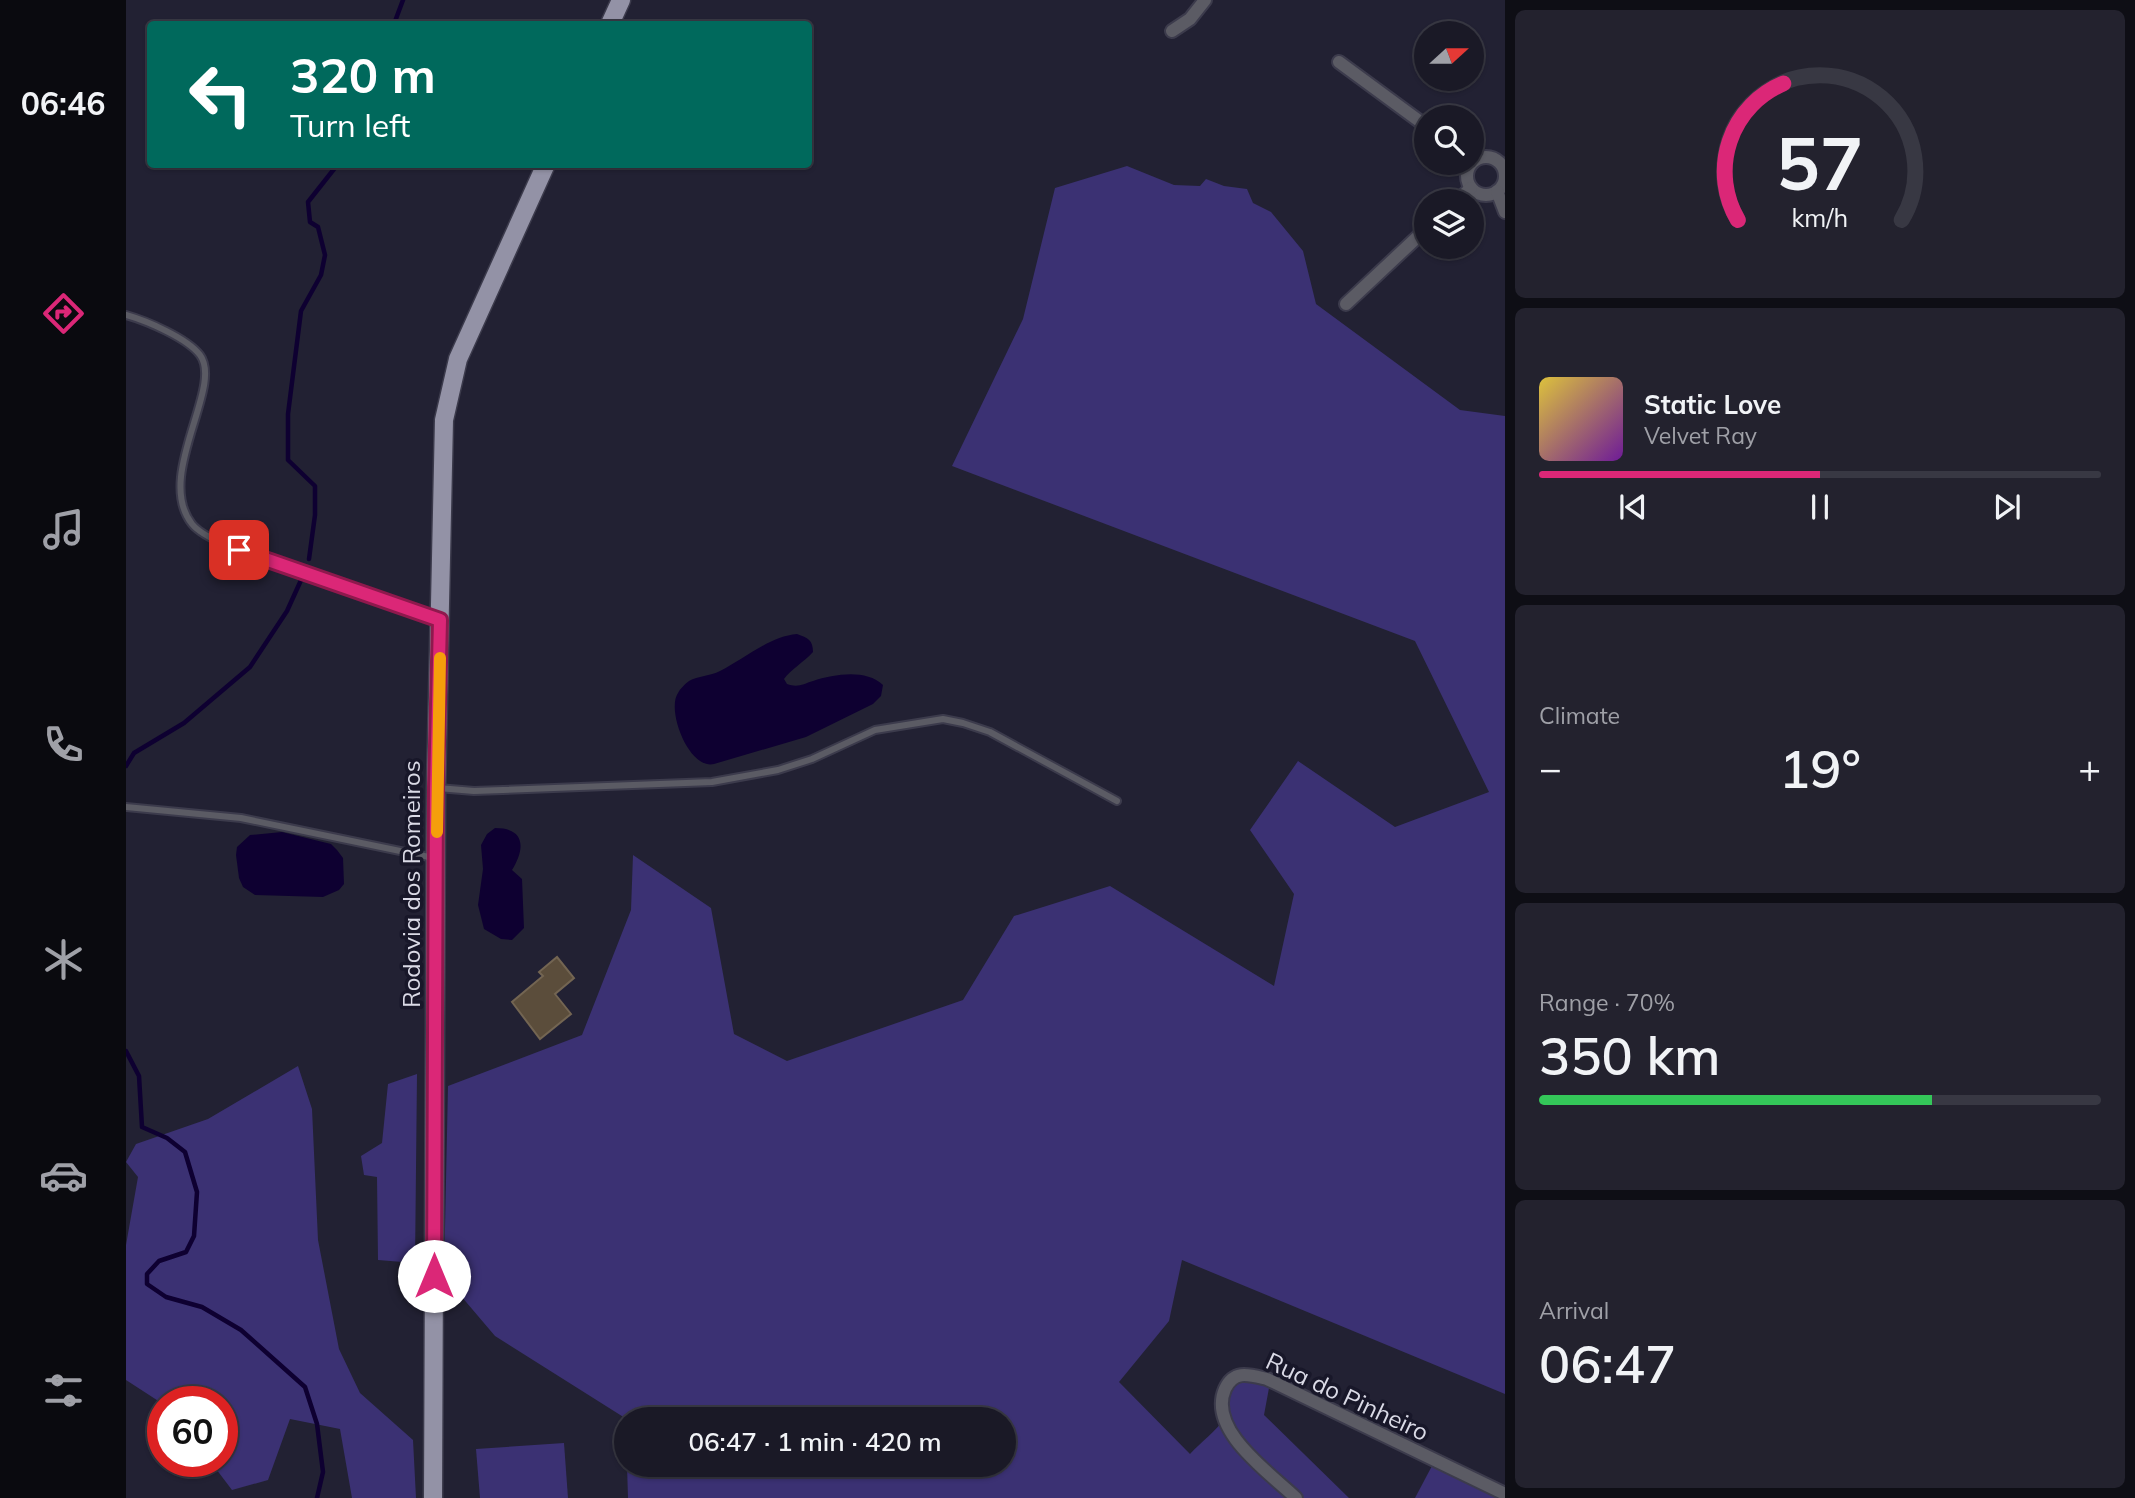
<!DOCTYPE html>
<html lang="en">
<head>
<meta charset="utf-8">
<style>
	:root { --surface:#1a1926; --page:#23222e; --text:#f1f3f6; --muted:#9fa0a7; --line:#383843; --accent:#db2777 }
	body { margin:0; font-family:Mulish,sans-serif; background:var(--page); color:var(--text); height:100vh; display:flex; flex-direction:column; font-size:26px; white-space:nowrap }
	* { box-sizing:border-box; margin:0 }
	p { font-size:23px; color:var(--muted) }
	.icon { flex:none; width:38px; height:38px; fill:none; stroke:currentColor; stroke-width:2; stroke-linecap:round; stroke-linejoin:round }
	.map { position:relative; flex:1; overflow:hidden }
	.details { display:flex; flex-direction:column; gap:10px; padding:10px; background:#0e0e15; width:630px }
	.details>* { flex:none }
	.guide { position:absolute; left:21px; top:21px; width:665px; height:147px; border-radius:7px; box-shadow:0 2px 5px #0004,0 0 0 2px var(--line); background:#00695c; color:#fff; overflow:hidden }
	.needle { width:46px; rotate:69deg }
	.buttons { position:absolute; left:1288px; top:21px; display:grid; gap:14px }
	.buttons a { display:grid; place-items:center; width:70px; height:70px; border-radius:50%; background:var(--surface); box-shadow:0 2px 5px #0004,0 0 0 2px var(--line); font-size:35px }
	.speed { position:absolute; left:21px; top:1386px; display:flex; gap:14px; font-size:35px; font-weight:700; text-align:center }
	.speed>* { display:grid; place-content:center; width:91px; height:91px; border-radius:50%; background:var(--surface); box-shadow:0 2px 5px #0004,0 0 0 2px var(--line); line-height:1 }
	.speed .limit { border:10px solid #d22; background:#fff; color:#111 }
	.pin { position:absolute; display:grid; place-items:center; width:60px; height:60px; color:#fff; margin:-30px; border-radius:14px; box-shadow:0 4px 10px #0006 }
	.me { position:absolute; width:77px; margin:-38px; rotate:0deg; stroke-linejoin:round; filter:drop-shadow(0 0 5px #0008) }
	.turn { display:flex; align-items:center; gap:24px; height:147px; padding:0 28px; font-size:32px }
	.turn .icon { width:91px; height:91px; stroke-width:2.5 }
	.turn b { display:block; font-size:49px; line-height:60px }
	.big { font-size:52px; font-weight:600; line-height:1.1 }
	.details .widget { flex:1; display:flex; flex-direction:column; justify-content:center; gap:10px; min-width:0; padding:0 24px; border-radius:10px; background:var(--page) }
	.details .dial { align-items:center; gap:0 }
	.dial svg { height:182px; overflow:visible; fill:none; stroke:var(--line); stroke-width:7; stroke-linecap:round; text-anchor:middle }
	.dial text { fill:var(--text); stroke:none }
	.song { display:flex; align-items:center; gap:21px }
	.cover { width:84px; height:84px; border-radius:10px; background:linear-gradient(135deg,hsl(50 70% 55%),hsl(280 70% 35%)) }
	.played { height:7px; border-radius:4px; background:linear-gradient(90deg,var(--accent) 50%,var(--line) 50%) }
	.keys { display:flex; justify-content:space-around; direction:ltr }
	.heat { display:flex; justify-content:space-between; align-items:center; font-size:38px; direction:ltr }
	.charge { height:10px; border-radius:5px; background:linear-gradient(90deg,#34c759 70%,var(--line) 0) }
	.trip { position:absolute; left:488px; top:1407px; width:402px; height:70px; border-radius:35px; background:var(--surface); box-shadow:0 2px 5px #0004,0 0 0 2px var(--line); font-weight:600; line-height:70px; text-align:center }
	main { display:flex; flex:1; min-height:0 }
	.dock { display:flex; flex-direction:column; width:126px; justify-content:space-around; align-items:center; background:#0a0a0f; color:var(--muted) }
	.dock .icon { width:49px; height:49px }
	.dock .on { color:var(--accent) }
	.dock b { font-size:32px; color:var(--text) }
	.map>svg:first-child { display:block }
	.green { fill:#3b3173 }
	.water { fill:#0e0031 }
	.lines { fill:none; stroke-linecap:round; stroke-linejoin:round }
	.stream { stroke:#0e0031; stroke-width:4.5 }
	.building { fill:#5b4d3b; stroke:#736552; stroke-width:2 }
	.service-casing { stroke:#3c3b4c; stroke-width:10 }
	.minor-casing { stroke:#3c3b4c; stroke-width:16 }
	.primary-casing { stroke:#3c3b4c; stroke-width:21 }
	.service { stroke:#5b5b64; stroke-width:6 }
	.minor { stroke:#5b5b64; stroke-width:12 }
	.primary { stroke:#9392a6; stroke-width:18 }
	.route-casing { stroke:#8e194d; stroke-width:18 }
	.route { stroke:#db2777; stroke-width:12 }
	.slow { stroke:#f59e0b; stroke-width:12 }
	.labels { text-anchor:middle; stroke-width:7; stroke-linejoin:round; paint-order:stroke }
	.street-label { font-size:24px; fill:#dadae6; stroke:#181729 }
</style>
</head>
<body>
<main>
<nav class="dock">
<b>06:46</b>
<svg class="icon on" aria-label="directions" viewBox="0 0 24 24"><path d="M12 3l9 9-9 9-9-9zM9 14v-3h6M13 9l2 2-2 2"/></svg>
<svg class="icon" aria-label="music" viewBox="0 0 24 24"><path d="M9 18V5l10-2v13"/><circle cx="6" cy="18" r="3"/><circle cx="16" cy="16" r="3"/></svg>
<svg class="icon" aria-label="phone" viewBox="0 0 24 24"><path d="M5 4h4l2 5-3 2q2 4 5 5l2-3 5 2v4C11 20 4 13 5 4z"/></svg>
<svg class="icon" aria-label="climate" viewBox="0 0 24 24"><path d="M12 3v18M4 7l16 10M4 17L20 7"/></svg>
<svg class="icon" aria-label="car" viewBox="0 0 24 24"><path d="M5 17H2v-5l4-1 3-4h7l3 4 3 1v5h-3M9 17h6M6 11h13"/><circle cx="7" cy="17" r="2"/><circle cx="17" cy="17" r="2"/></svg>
<svg class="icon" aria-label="filters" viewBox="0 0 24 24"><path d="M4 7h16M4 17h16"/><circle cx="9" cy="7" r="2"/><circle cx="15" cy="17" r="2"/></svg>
</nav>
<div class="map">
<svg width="1379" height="1498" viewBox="0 0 1379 1498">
	<rect width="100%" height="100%" fill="#222133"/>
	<g class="green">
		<path d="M1001,166l47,19 26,1 6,-7 18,7 23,3 6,14 18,9 32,39 13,53 144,106 45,6v978l-323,-134 -13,61 -50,61 71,72c11,-12 26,-23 35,-36 4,-4 2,-10 3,-15 5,-27 22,-25 41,-15l-5,27 85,83h-721l-1,-33h377v-46h-378v41l-1,-42 -130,-82 -51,-60 4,-190 134,-51 49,-125 2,-55 78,53 23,126 53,27 176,-61 51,-84 96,-30 164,100 20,-92 -44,-64 48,-69 97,66 94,-35 -74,-151 -463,-175 71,-147 32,-131z"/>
		<path d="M172,1066l14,43 6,131 21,109 21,44 53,47 3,58h-64l-12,-69 -50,-10 -22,61 -36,10 -22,-29h12v-59h-59v2l-37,-24v-135l12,-68 -12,-15 10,-18 72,-25z"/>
		<path d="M291,1074l-2,189 -37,-3 -1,-83 -13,-2 -3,-19 21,-13 6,-59z"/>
		<path d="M438,1443l4,55h-88l-4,-49z"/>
		<path d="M1307,1464l72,34h-90z"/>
	</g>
	<g class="water">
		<path d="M671,634c11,4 16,6 16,18 -9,10 -23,18 -29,27l3,5c11,4 16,0 26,-3 22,-7 53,-12 70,4l-2,11 -8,8 -67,33 -92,27c-25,6 -48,-54 -36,-71 2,-4 7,-9 11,-12 9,-5 21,-5 31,-10 24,-12 50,-35 77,-37z"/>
		<path d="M369,828c31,0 30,21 17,42l10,9 2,49 -12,12 -11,-1 -17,-10 -6,-24 5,-36 -2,-24 6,-11z"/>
		<path d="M156,832l49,12 6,6 6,8 1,26 -5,6 -16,7 -68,-2 -12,-8 -4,-9 -3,-23 1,-8 13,-12z"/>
	</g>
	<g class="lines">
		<g class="stream">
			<path d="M268,24l9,-24"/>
			<path d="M183,559l6,-44v-29l-27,-26v-46l13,-103 20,-36 4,-20 -7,-28 -8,-5 -2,-20 30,-38"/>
			<path d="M0,766l8,-13 50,-30 66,-56 37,-56 15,-33"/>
			<path d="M0,1051l13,25 3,51 25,11 18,14 12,40 -3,44 -8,16 -27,9 -12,13v10l19,13 36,10 39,23 64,57 12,37 6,48 -6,26"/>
		</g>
	</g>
	<path class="building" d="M431,957l17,21 -19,16 16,20 -31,25 -28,-37 31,-26 -4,-4z"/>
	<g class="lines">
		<g class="service-casing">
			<g id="service">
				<path d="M0,315c21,6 61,23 74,40 24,32 -46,121 -8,169 16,20 81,37 106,46 47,17 93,34 141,49"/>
				<path d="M312,788l36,3 238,-9 66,-12 34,-11 63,-29 68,-11 20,4 27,9 127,69"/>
				<path d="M0,807l115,11 193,40"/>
			</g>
		</g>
		<g class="minor-casing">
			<g id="minor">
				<path d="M1046,31l18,-12 15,-19"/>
				<path d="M1213,62l87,64"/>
				<circle cx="1360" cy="176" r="19"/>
				<path d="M1371,191l8,21"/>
				<path d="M1331,201l14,-13"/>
				<path d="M1220,304l80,-75"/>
				<path d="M1170,1498c-26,-25 -89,-68 -71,-109 9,-20 25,-14 42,-10l238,115"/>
			</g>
		</g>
		<g class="primary-casing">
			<g id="primary">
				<path d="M484,24l11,-24"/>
				<path d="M307,1498l3,-710 8,-368 14,-61 88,-195"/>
			</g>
		</g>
		<use href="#service" class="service"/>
		<use href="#minor" class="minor"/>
		<use href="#primary" class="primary"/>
	</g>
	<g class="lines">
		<g class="route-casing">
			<path id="route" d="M113,550l201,70 -4,168 -2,488"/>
		</g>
		<use href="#route" class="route"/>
		<path class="slow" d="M311,832l3,-174"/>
	</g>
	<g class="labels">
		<g class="street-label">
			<text transform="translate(286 884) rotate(-90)" y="8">Rodovia dos Romeiros</text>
			<text transform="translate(1221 1397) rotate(25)" y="8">Rua do Pinheiro</text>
		</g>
	</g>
</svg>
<div class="buttons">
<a><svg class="needle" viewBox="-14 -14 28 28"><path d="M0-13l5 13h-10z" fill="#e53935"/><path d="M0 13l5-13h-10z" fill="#9fa0a7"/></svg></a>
<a><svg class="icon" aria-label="search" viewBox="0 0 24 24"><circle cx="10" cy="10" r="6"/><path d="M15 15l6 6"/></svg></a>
<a><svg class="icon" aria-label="layers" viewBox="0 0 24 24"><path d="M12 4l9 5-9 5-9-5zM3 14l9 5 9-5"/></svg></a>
</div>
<div class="speed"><div class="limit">60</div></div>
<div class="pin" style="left:113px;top:550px;background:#d93025"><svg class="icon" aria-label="arrive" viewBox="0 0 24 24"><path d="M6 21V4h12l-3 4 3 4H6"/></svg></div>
<svg class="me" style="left:308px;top:1276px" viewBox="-20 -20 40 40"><circle r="19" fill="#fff"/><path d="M0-13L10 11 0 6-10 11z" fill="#db2777"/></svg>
<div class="trip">06:47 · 1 min · 420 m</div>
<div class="guide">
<div class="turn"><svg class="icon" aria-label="left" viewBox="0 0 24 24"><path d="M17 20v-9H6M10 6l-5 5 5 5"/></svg><div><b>320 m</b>Turn left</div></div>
</div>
</div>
<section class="details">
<div class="widget dial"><svg viewBox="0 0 100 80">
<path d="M14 69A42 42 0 1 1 86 69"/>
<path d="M14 69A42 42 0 0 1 34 9" stroke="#db2777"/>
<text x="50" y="56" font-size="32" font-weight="700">57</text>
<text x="50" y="72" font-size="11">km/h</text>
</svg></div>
<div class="widget">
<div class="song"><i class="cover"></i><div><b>Static Love</b><p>Velvet Ray</p></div></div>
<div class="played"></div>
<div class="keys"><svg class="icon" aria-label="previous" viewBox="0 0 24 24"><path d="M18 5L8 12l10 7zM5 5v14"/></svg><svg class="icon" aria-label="pause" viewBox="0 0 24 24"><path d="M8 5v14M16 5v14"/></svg><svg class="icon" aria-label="next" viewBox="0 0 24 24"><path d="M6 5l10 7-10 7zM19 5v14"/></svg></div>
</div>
<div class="widget"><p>Climate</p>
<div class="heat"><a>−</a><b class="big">19°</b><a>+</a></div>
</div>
<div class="widget"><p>Range · 70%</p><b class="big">350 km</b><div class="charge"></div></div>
<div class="widget"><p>Arrival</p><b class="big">06:47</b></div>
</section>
</main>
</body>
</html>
